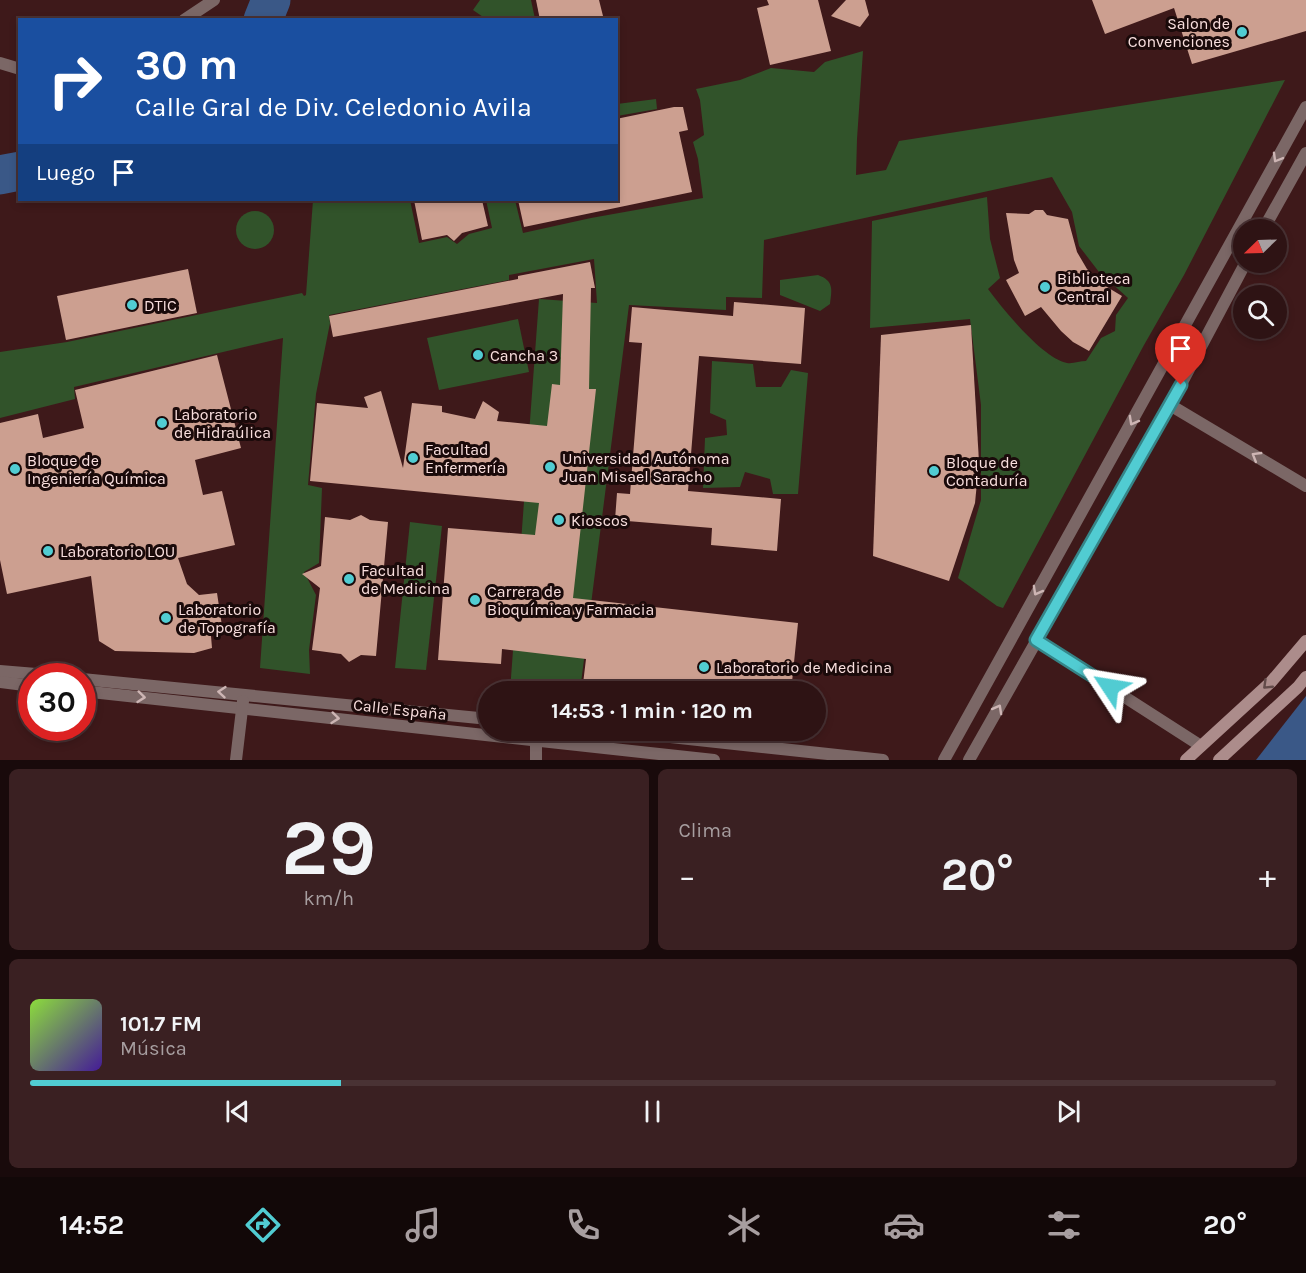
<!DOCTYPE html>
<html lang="es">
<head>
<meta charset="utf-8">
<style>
	:root { --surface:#2e1314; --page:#3a2022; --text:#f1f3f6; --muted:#a79ea0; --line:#493234; --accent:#51ccd2 }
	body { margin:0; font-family:Karla,sans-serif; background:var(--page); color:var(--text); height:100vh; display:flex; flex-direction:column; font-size:22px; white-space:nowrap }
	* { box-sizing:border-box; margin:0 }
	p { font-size:20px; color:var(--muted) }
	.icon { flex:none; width:33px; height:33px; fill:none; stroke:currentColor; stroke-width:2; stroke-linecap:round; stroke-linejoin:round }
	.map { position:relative; height:760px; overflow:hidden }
	.sheet { display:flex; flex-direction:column; gap:9px; padding:9px; background:#190a0b; flex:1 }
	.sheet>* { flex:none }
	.banner { position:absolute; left:18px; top:18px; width:600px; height:183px; border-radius:0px; box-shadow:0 3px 9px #0003,0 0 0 2px var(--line); background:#1a4fa0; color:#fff; overflow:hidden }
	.needle { width:39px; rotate:247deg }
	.buttons { position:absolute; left:1233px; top:219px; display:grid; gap:12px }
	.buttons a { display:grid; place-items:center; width:54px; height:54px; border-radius:50%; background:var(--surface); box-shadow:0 3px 9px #0003,0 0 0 2px var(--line); font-size:30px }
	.speed { position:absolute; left:18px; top:663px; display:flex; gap:12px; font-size:30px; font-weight:700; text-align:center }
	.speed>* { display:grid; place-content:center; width:78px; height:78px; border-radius:50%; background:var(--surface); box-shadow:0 3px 9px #0003,0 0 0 2px var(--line); line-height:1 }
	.speed .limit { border:9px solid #d22; background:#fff; color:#111 }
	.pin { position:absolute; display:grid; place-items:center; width:51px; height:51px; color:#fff; margin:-62px -26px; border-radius:50% 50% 50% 0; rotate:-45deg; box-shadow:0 0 6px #0007 }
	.pin .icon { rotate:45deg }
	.me { position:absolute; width:66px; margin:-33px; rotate:303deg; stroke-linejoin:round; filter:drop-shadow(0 0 4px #0008) }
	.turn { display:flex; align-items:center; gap:21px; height:126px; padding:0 18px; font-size:27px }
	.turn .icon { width:78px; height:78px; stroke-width:2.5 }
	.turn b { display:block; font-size:42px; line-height:51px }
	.then { display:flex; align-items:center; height:57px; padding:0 18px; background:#0003; gap:12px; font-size:22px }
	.big { font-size:45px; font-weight:700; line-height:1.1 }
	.sheet .tile { flex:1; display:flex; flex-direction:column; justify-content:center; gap:9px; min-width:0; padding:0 21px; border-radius:9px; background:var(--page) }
	.sheet .dial { align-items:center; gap:0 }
	.dial b { font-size:78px; line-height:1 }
	.song { display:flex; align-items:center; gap:18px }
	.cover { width:72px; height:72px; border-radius:9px; background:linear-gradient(135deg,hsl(90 70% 55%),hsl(260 70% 35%)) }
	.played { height:6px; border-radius:3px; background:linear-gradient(90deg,var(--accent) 25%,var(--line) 25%) }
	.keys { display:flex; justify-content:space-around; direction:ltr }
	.heat { display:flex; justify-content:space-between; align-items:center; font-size:33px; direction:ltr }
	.sheet .tiles { flex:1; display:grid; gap:9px; grid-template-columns:1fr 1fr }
	.tile:last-child { grid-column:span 2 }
	.trip { position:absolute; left:478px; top:681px; width:348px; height:60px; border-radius:30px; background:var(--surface); box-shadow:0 3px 9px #0003,0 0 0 2px var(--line); font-weight:700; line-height:60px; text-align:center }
	.dock { display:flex; height:96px; justify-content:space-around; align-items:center; background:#120808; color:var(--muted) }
	.dock .icon { width:42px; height:42px }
	.dock .active { color:var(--accent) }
	.dock b { font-size:27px; color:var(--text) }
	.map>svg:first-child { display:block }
	.green { fill:#31532a }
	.water { fill:#3a5887 }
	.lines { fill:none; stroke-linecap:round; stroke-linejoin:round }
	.river { stroke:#3a5887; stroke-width:39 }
	.building { fill:#cc9f90 }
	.street { stroke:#7b6766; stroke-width:12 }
	.secondary { stroke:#ac8c8b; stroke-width:12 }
	.oneway { stroke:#cdb5b4 }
	.oneway2 { stroke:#634b4a }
	.route-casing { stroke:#358588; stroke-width:15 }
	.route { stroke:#51ccd2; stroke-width:10 }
	.poi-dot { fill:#51ccd2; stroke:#1a0a0a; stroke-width:2 }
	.labels { text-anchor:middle; stroke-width:6; stroke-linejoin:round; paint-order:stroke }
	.poi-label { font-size:16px; fill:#f9dfde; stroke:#1a0a0a; text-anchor:start }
	.street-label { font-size:16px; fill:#f9dfde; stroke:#1a0a0a }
</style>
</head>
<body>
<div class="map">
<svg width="1306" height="760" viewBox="0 0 1306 760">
	<rect width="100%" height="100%" fill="#3e191a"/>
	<g class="green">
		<path d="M480,0h51l4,19h-49l-13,-9z"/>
		<path d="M863,51l-6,88 -1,36 30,-5 13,-29 386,-61 -101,195 -40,70 -141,263 -6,-2 -39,-28 23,-78v-95l-11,-86 -100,9 2,-107 115,-24 3,42 10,39 -12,11c15,20 54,69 79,74 6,1 13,-2 19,-2l15,-23 14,-7 1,-16 12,-17 -29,-26 -20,-26 -7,-34 -20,-35 -288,63 -2,58 -36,-1v13l-97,-5 -49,386h-70l29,-392 58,4 -3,-44 -85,16v5l-180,35 1,8 -14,71 -8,91 14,3 -3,75 -15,9 12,23 -7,55 1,24 -50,-6 23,-330 -209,49 1,12 -75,19v-66l67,-10 235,-49 2,3 2,-1 7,-95h97l9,43 28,-6 10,7 12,-10 23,-6 -6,-28h29l8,33 68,-15 112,-20 -5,-39 -5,-17 11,-7 -4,-35 -4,-11 44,-9 31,-12 43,4 11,-10z"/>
		<path d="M656,99l1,10 -40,7v-12z"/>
		<circle cx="255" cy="230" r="19"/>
		<path d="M818,275c16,6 14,14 12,29l-10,7 -40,-16v-15z"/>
		<path d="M518,319l11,53 -90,18 -12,-52z"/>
		<path d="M712,361l41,3 3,23h25l10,-17 17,3 -10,121h-25l-3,-15 -25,-7 -5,15 -37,1 2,-50 22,-3 -1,-15 -16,-7z"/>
		<path d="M410,522l32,4 -16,144 -31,-2z"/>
	</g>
	<path class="water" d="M1306,696v64h-50z"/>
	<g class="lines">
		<g class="river">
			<path d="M263,20l8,-20"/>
			<path d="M0,175l20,-4"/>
		</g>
	</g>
	<g class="building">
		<path d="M536,0h63l5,20h-64z"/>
		<path d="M767,0h51l13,51 -61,14 -13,-57 12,-3z"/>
		<path d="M846,0h19l4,15 -9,12 -29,-11z"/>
		<path d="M1092,0h214v31l-114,33 -18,-56 -69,26z"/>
		<path d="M674,107h9l5,23 -9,2 13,60 -168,35 -6,-27h98v2v-83z"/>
		<path d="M414,200h68l6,26 -26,7 -8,8 -7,-6 -25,5z"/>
		<path d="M1035,210h8l4,5 21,4 9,33 10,17 15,15 20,12 -33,55 -16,-9 -12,-11 -20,-24 -16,9 -19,-36 13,-7 -5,-13 -8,-47 23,1z"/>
		<path d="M590,262l5,26h-4l-2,101h7l-23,209 225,25 -7,69h-209l4,-33 -84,-10 -1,15 -63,-4 10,-132 87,7 4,-32 -229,-22 7,-78 51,5 -4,-11 17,-6 22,77 9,-65 30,3v6l33,7 8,-18 16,11 -2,9 50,5 5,-42 8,1 3,-91 -230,43 -4,-21 189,-37v-3z"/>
		<path d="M188,269l9,44 -131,27 -9,-44z"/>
		<path d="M734,302l71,6 -4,56 -102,-8 -11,135 93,8 -4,52 -66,-6 1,-17 -97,-8 2,-27 13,1 12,-151 -13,-1 3,-35 101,9z"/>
		<path d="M971,325l8,137 -4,41 -26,78 -76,-25 8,-221z"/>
		<path d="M217,355l24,93 -46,12 8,35 19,-4 13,54 -57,13 9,26 12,11 18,-2 5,33 -11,10 1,12 -18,5 -79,-2 -16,-10 -8,-65 -84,18 -7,-34v-137l38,-9 5,24 41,-10 -9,-38z"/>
		<path d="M361,515l9,5 18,2 -12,134 -15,-1 -12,7 -8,-8 -29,-4 8,-62 -18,-14 19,-8 4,-49 25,3z"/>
	</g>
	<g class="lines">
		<g class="street">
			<path d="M184,20l30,-20"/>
			<path d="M0,63l20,6"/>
			<path d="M1263,230l43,-77"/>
			<path d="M1170,405l136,81"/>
			<path d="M1036,640l165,106"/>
			<path d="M0,671l60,5"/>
			<path d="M82,679l407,40"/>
			<path d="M0,682l32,4"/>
			<path d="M82,691l632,69"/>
			<path d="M606,730l277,30"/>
			<path d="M236,760l7,-59"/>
			<path d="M536,760v-19"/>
			<path d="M944,760l362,-653"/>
			<path d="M969,760l201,-355 76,-143"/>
		</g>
		<g class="secondary">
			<path d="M1186,760l85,-78 35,-41"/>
			<path d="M1219,760l79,-73 8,-10"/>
		</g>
	</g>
	<defs><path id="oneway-chevron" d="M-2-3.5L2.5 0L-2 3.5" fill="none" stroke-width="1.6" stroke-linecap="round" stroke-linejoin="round" transform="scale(1.5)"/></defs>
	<g class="oneway">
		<use href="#oneway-chevron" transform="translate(1277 158) rotate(120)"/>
		<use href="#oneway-chevron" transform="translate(1133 421) rotate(119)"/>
		<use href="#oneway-chevron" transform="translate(1256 456) rotate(-149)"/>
		<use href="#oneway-chevron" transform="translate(1037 591) rotate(119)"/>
		<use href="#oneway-chevron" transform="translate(222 692) rotate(-175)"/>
		<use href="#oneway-chevron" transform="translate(141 697) rotate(6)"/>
		<use href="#oneway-chevron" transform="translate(998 709) rotate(-61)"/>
		<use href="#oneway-chevron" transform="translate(335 718) rotate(6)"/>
	</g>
	<use class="oneway2" href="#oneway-chevron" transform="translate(1267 685) rotate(136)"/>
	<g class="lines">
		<g class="route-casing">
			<path id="route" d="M1110,687l-74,-47 145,-255"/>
		</g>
		<use href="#route" class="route"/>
	</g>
	<g class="poi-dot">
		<circle cx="1242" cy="32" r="6"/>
		<circle cx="1045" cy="287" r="6"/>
		<circle cx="132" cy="305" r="6"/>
		<circle cx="478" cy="355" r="6"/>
		<circle cx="162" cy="423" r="6"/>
		<circle cx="413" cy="458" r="6"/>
		<circle cx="550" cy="467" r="6"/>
		<circle cx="15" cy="469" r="6"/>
		<circle cx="934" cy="471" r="6"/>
		<circle cx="559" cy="520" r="6"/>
		<circle cx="48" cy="551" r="6"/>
		<circle cx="349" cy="579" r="6"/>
		<circle cx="475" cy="600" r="6"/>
		<circle cx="166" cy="618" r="6"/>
		<circle cx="704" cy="667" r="6"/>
	</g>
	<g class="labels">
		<g class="poi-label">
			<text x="1230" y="29" text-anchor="end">Salon de<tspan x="1230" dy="18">Convenciones</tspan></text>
			<text x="1057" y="284">Biblioteca<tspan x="1057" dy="18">Central</tspan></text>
			<text x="144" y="311">DTIC</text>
			<text x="490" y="361">Cancha 3</text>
			<text x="174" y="420">Laboratorio<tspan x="174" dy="18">de Hidraúlica</tspan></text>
			<text x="425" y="455">Facultad<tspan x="425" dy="18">Enfermería</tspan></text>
			<text x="562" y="464">Universidad Autónoma<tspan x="562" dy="18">Juan Misael Saracho</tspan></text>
			<text x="27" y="466">Bloque de<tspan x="27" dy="18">Ingeniería Química</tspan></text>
			<text x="946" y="468">Bloque de<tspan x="946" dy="18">Contaduría</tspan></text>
			<text x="571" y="526">Kioscos</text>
			<text x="60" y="557">Laboratorio LOU</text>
			<text x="361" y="576">Facultad<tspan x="361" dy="18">de Medicina</tspan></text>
			<text x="487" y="597">Carrera de<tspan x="487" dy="18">Bioquímica y Farmacia</tspan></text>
			<text x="178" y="615">Laboratorio<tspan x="178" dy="18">de Topografía</tspan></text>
			<text x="716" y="673">Laboratorio de Medicina</text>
		</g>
		<g class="street-label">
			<text transform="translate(400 709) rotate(6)" y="6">Calle España</text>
		</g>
	</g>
</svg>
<div class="buttons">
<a><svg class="needle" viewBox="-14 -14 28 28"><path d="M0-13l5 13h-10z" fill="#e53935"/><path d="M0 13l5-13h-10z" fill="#a79ea0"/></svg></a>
<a><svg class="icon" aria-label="search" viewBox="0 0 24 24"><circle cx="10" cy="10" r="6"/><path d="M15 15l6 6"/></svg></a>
</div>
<div class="speed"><div class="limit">30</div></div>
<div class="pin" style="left:1181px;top:385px;background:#d93025"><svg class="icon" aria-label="arrive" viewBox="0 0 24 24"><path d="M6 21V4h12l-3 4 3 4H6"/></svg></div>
<svg class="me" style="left:1110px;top:687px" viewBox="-20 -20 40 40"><path d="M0-17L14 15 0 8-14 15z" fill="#51ccd2" stroke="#fff" stroke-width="4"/></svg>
<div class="trip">14:53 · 1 min · 120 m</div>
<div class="banner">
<div class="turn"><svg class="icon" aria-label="right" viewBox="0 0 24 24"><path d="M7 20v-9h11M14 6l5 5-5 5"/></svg><div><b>30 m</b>Calle Gral de Div. Celedonio Avila</div></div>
<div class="then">Luego<svg class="icon" aria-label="arrive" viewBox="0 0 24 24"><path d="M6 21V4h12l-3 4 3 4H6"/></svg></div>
</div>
</div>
<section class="sheet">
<div class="tiles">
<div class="tile dial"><b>29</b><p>km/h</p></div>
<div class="tile"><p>Clima</p>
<div class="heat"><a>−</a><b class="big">20°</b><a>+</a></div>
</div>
<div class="tile">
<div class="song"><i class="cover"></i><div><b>101.7 FM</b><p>Música</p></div></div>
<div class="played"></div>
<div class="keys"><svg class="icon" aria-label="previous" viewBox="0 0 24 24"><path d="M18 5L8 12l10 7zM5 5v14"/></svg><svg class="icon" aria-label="pause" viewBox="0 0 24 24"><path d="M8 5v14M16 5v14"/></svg><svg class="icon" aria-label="next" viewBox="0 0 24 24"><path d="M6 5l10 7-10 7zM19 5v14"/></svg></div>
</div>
</div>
</section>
<nav class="dock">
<b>14:52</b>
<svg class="icon active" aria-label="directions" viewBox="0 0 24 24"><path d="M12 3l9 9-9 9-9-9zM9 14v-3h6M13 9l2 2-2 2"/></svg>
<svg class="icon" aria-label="music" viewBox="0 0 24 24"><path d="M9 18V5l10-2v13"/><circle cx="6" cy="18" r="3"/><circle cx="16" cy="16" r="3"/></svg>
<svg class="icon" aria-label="phone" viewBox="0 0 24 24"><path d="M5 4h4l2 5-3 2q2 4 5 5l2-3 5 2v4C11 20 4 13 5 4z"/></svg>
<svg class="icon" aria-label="climate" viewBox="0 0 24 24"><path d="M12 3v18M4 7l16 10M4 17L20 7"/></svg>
<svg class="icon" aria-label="car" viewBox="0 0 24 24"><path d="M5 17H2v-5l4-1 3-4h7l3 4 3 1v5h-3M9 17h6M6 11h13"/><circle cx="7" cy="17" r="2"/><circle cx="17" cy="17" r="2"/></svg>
<svg class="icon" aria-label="filters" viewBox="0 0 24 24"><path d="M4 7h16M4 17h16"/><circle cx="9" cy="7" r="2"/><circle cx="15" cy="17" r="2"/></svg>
<b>20°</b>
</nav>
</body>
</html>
